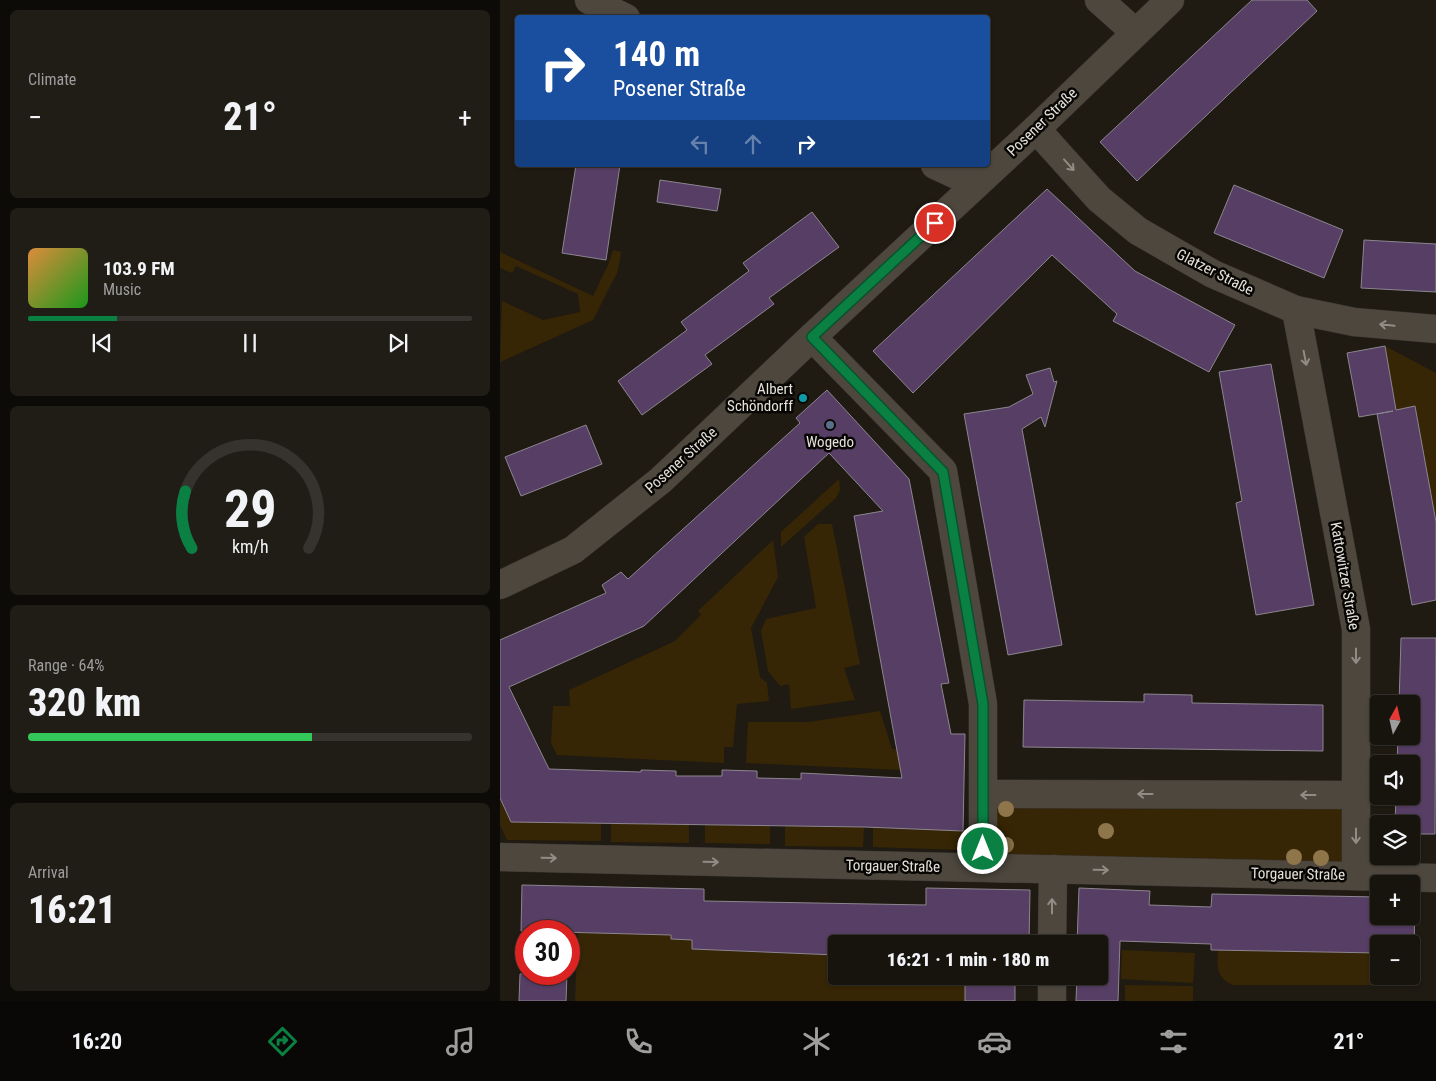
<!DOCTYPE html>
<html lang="en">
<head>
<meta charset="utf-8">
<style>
	:root { --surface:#17140e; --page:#201d17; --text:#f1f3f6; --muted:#9e9e9e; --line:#36332e; --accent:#0b8043 }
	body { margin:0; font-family:"Roboto Condensed",sans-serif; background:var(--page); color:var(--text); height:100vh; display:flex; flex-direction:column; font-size:19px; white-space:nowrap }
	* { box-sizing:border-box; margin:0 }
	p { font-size:16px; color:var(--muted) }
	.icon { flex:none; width:28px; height:28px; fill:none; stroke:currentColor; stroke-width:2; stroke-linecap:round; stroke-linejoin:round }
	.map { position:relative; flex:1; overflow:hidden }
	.drawer { display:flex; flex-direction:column; gap:10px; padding:10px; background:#0d0b08; width:500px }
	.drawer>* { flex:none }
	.top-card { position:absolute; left:15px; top:15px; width:475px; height:152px; border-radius:5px; box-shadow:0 1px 4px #0004,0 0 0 1px var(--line); background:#1a4fa0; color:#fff; overflow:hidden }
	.needle { width:32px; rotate:8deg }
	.controls { position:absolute; left:870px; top:695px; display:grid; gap:10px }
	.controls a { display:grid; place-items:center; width:50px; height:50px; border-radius:5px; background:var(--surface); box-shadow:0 1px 4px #0004,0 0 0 1px var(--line); font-size:25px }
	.speed { position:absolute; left:15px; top:920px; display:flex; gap:10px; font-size:25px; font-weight:700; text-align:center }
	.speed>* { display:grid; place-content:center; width:65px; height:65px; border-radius:50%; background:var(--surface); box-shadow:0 1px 4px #0004,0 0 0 1px var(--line); line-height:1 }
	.speed .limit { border:8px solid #d22; background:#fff; color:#111 }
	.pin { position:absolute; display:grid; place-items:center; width:42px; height:42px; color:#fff; margin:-21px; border:2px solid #fff; border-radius:50%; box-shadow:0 1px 5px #0007 }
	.me { position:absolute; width:55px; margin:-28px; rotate:0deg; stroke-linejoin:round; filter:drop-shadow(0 0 4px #0008) }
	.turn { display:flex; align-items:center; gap:18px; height:105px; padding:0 15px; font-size:22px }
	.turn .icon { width:65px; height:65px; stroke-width:2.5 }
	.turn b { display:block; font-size:35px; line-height:42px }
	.lanes { display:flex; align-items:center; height:48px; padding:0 15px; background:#0003; justify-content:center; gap:25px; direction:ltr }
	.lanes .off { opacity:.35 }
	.big { font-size:38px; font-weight:800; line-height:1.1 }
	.drawer .tile { flex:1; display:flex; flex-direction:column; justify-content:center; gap:8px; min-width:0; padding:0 18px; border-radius:8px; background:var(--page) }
	.drawer .dial { align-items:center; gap:0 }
	.dial svg { height:130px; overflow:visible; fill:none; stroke:var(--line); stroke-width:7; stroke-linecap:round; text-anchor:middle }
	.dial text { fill:var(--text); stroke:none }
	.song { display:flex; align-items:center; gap:15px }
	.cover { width:60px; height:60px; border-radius:8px; background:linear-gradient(135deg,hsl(30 70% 55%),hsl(120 70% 35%)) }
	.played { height:5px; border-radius:2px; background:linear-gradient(90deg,var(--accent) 20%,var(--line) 20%) }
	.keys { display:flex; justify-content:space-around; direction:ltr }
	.heat { display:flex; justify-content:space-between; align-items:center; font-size:28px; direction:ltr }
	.charge { height:8px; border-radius:4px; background:linear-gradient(90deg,#34c759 64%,var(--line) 0) }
	.trip { position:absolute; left:328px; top:935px; width:280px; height:50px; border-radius:5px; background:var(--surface); box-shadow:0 1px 4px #0004,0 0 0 1px var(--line); font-weight:800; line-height:50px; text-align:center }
	.menu { display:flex; height:80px; justify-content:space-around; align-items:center; background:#090806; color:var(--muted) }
	.menu .icon { width:35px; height:35px }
	.menu .current { color:var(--accent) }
	.menu b { font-size:22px; color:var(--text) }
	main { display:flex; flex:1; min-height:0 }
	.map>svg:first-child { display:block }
	.green { fill:#372605 }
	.building { fill:#573e65; stroke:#8c8690; fill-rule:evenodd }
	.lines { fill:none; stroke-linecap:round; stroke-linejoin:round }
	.minor-casing { stroke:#393532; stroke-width:29 }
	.minor { stroke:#4d473e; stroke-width:28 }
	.tree { fill:#8f754a }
	.oneway { stroke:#918c85 }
	.route-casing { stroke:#07532c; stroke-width:12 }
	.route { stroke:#0b8043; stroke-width:9 }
	.culture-dot { fill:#0f9aa8; stroke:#070603; stroke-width:2 }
	.service-dot { fill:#5c6f8a; stroke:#070603; stroke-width:2 }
	.labels { text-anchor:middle; stroke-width:5; stroke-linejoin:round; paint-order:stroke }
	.street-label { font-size:15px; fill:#e5e1dc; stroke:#070603 }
	.poi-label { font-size:15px; fill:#e5e1dc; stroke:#070603; text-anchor:end }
</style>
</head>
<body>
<main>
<section class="drawer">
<div class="tile"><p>Climate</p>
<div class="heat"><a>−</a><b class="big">21°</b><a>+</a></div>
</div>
<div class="tile">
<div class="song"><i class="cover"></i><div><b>103.9 FM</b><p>Music</p></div></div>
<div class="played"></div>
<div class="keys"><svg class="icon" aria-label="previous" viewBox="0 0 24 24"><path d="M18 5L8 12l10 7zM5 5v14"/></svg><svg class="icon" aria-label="pause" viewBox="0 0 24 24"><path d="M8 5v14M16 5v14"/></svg><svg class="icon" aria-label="next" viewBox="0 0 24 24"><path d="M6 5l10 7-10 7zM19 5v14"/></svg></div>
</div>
<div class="tile dial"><svg viewBox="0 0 100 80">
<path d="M14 69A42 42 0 1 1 86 69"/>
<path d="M14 69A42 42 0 0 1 10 34" stroke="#0b8043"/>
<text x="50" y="56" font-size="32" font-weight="700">29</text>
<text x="50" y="72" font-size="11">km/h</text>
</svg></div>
<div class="tile"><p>Range · 64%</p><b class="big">320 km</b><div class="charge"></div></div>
<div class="tile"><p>Arrival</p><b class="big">16:21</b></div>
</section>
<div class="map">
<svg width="936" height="1001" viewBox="0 0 936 1001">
	<rect width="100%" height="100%" fill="#1f1a12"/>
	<g class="green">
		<path d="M113,250l8,2 -3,19 -25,49 -93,42 2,-61 41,19 37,-8 -2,-18 -62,-28 -4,7 -12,-5v-16l93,44 15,-31z"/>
		<path d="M885,346l51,27v149l-40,-112z"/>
		<path d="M339,479l1,11 -4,8 -55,49v-15z"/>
		<path d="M318,524h14l28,140 -16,4 11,32 -64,9 -2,-25 -9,2 -12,-15 -7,-40 5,-12 50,-11 -12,-71z"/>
		<path d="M273,540l5,37 -27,51 9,49 7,6 2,18 -32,3 -4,43h-9v16l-167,-8 -6,-12 2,-37h17l-1,-16 106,-49 26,-26 -3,-4z"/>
		<path d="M380,711l12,38 9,1 1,20 -156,-7 2,-41h61z"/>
		<path d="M0,798l11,23 90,2v18l-94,-1 -7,-15z"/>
		<path d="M497,802l341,5 6,4 2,48 -5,5 -332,-6c-3,-1 -8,-3 -11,-5 -7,-8 -4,-40 -1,-51z"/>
		<path d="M111,823l78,1v19l-78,-1z"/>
		<path d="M205,824l65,2v18l-65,-1z"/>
		<path d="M285,826l79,1 -1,20 -78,-1z"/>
		<path d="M373,828l89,3v19l-89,-3z"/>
		<path d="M78,928l79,2 35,10v9l144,6v21h129v25h-390z"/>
		<path d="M622,950l73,3 -2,30 -72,-4z"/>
		<path d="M718,950l161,3v23h29l-10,9h-166c-16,-8 -15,-19 -14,-35z"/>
		<path d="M625,985l68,1v15h-68z"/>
	</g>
	<g class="building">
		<path d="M752,0h55l10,11 -180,170 -37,-39z"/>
		<path d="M76,165h44l-14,95 -44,-7z"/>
		<path d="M160,180l61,9 -4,22 -60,-9z"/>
		<path d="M734,185l109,45 -19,48 -110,-45z"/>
		<path d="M547,189l88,82 100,54 -26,47 -96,-51 4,-7 -65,-59 -139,138 -40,-42z"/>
		<path d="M312,212l27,35 -70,51 5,6 -69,51 7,9 -70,51 -24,-34 69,-51 -6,-8 68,-51 -6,-8z"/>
		<path d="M864,240l72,4v48l-75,-4z"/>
		<path d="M885,346l11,64 19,-4 21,116v78l-24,5 -35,-191 16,-3 -34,6 -12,-64z"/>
		<path d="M771,364l43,241 -58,10 -20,-112 6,-2 -23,-129z"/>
		<path d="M550,368l4,14 3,-1 -12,46 -4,-10 -19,12 40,216 -54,10 -44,-241 45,-7 24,-13 -7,-19z"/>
		<path d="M327,390l82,89 40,204 -8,1 10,50h14l-2,97 -99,-4 -353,-5 -11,-24v-158l106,-47 -4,-8 19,-13 7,7 172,-156 -4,-5zM329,453l54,58 -29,5 48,262 -101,-5v6l-44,-1v-7l-35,-1v6h-46v-5l-35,-1v2l-92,-3 -40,-82 135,-61z"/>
		<path d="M86,425l16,39 -81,32 -16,-39z"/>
		<path d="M901,638h35l-1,196h-24v-10h-16l1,-28h15v-32h-14l1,-28h13v-32h-12z"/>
		<path d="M644,694l48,1v8l131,2v46l-300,-4 1,-47 120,2z"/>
		<path d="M22,885l182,4v12l222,4v-17l104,2 -1,54h-193v11l-144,-6v-9l-21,-1v-4l-150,-4z"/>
		<path d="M579,888l71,3 -1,14 62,2 1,-13 167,3v19h32v-19h4l-1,57h-3v-10h-32v9l-168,-3v-6l-91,-3 -2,60h-42l1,-25h22v-32h-22z"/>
		<path d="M20,974h47l-1,27h-47z"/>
		<path d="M465,976h63v3h-13v22h-50z"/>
	</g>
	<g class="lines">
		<g class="minor-casing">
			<g id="minor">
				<path d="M89,0l37,18"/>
				<path d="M599,0l36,32"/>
				<path d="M536,129l63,70 39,32 75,43 83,36 58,12 82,7"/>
				<path d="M435,165l41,19"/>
				<path d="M796,310l60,319v247"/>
				<path d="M312,337l131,134 40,233v163"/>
				<path d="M0,585l73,-35 88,-70 151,-143 224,-208 134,-129"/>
				<path d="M484,794l373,1"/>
				<path d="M0,857l936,21"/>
				<path d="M552,944l1,-75"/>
				<path d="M552,1001v-25"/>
			</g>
		</g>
		<use href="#minor" class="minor"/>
	</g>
	<g class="tree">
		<circle cx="506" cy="809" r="8"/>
		<circle cx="606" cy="831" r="8"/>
		<circle cx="506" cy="845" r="8"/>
		<circle cx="794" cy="857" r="8"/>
		<circle cx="821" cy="858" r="8"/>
	</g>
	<defs><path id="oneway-shaft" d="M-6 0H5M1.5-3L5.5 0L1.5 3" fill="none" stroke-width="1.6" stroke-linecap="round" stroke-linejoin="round" transform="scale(1.25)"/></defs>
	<g class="oneway">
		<use href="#oneway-shaft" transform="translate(569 165) rotate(48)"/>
		<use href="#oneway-shaft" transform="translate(887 325) rotate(-174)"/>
		<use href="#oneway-shaft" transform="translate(805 358) rotate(79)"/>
		<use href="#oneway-shaft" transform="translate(856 656) rotate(90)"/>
		<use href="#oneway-shaft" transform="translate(645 794) rotate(-180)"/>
		<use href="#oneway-shaft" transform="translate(808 795) rotate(-180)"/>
		<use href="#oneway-shaft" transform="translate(856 836) rotate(90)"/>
		<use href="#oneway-shaft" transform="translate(49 858) rotate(1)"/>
		<use href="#oneway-shaft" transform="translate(211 862) rotate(1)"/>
		<use href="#oneway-shaft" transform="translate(601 870) rotate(1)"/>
		<use href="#oneway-shaft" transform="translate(552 906) rotate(-90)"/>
	</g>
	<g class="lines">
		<g class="route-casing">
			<path id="route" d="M435,223l-123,114 131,135 40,232v145"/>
		</g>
		<use href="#route" class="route"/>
	</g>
	<circle class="culture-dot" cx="303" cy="398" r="5"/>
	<circle class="service-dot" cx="330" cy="425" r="5"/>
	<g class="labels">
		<g class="street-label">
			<text transform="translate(542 122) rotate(-44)" y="5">Posener Straße</text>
			<text transform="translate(715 272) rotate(27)" y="5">Glatzer Straße</text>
			<text transform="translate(181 460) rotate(-42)" y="5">Posener Straße</text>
			<text transform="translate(845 576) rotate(80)" y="5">Kattowitzer Straße</text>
			<text transform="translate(393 866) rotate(1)" y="5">Torgauer Straße</text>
			<text transform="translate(798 874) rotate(1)" y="5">Torgauer Straße</text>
		</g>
		<g class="poi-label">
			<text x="293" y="394">Albert<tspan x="293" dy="17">Schöndorff</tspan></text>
			<text x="330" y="447" text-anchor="middle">Wogedo</text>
		</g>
	</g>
</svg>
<div class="controls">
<a><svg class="needle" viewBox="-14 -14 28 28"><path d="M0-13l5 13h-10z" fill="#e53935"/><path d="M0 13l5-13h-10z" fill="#9e9e9e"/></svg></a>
<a><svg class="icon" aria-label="sound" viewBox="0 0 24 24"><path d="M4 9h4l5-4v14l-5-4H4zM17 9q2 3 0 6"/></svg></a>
<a><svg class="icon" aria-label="layers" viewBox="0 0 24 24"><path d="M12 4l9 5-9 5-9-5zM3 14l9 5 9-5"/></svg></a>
<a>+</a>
<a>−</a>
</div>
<div class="speed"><div class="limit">30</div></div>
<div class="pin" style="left:435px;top:223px;background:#d93025"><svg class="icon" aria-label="arrive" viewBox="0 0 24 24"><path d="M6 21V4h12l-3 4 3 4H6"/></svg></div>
<svg class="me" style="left:483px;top:849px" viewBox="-20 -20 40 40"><circle r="17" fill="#0b8043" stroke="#fff" stroke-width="3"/><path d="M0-11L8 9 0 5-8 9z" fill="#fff"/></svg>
<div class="trip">16:21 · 1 min · 180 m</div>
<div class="top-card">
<div class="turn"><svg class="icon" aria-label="right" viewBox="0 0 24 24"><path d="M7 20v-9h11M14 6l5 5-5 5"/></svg><div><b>140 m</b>Posener Straße</div></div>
<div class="lanes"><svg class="icon off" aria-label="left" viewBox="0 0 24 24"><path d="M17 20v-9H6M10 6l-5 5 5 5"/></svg><svg class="icon off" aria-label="ahead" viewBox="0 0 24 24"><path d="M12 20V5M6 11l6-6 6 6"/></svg><svg class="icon" aria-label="right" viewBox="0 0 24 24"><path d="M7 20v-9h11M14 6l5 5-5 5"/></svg></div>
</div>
</div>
</main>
<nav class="menu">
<b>16:20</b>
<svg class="icon current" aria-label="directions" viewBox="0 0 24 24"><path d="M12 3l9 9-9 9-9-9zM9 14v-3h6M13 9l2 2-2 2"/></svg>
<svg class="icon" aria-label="music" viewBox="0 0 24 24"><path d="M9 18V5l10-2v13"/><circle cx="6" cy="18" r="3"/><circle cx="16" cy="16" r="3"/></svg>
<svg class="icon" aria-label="phone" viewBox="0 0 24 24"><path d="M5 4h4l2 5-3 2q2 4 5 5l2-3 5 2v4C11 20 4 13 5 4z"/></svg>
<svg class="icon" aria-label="climate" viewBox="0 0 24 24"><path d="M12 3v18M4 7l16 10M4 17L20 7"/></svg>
<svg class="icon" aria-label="car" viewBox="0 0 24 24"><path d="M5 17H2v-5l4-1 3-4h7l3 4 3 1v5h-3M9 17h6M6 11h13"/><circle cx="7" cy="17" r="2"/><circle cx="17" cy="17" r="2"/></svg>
<svg class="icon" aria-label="filters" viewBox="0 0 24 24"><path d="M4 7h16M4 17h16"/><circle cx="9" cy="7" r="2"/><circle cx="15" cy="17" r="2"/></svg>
<b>21°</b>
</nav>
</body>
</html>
